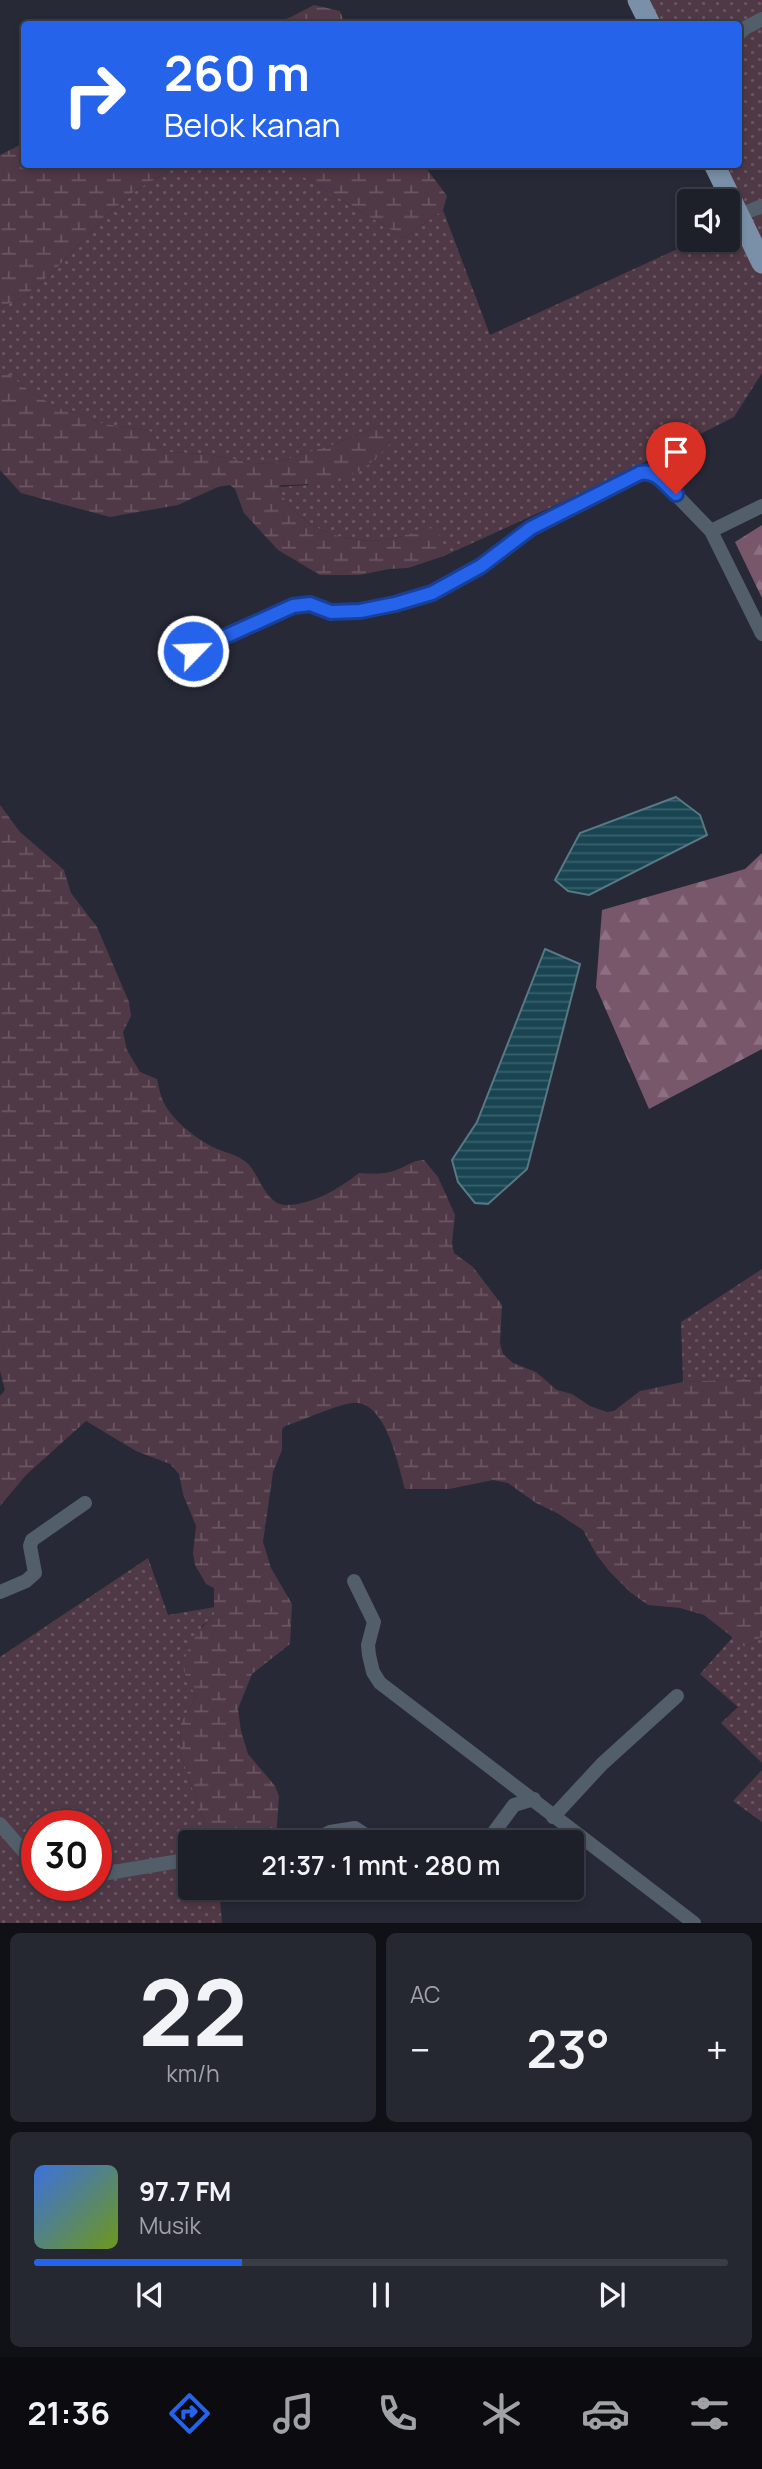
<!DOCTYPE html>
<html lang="id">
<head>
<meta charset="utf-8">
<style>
	:root { --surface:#1d1f29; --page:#252731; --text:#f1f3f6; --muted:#a0a2a8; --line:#3b3d46; --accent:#2563eb }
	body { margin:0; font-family:Manrope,sans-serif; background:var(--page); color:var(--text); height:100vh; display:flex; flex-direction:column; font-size:26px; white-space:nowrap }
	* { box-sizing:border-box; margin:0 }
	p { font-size:23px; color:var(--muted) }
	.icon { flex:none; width:38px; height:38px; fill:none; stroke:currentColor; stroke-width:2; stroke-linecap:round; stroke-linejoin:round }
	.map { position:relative; height:1923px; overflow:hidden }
	.details { display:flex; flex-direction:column; gap:10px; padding:10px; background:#101117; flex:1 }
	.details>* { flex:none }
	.top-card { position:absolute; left:21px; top:21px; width:721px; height:147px; border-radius:7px; box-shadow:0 4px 10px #0003,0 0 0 2px var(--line); background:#2563eb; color:#fff; overflow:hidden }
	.fabs { position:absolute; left:677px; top:189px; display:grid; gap:14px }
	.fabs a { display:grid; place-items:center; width:63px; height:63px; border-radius:7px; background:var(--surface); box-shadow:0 4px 10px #0003,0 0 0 2px var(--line); font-size:35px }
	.speed { position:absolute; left:21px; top:1810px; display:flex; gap:14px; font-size:35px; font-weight:700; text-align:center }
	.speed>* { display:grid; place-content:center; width:91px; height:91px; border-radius:50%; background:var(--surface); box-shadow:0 4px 10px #0003,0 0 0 2px var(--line); line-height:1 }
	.speed .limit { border:10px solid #d22; background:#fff; color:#111 }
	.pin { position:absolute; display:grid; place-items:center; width:60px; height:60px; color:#fff; margin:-72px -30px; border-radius:50% 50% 50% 0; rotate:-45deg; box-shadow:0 0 7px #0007 }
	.pin .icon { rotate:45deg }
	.me { position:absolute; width:77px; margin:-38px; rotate:66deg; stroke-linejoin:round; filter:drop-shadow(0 0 5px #0008) }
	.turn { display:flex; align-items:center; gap:24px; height:147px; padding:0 28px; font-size:32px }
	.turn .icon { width:91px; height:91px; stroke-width:2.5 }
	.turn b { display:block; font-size:49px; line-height:60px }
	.big { font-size:52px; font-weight:600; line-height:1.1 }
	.details .tile { flex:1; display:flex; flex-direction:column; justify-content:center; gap:10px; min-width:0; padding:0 24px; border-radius:10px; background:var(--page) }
	.details .dial { align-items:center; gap:0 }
	.dial b { font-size:91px; line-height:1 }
	.song { display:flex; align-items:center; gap:21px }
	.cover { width:84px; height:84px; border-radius:10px; background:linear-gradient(135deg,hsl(220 70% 55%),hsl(80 70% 35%)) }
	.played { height:7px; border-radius:4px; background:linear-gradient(90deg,var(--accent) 30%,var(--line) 30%) }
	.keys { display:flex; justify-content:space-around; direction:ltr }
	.heat { display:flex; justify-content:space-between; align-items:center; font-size:38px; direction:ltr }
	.details .tiles { flex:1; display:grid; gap:10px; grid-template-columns:1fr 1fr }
	.tile:last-child { grid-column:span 2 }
	.trip { position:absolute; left:178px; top:1830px; width:406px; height:70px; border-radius:7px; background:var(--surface); box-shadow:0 4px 10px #0003,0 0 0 2px var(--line); font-weight:600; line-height:70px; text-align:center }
	.menu { display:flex; height:112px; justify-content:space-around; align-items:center; background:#0c0c10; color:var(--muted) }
	.menu .icon { width:49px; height:49px }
	.menu .selected { color:var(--accent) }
	.menu b { font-size:32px; color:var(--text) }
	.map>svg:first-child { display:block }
	.grass { fill:url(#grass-dots); fill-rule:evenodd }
	.forest { fill:url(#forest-firs) }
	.wetland { fill:url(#wetland-marsh) }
	.water { fill:url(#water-rules); stroke:#587883; stroke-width:2 }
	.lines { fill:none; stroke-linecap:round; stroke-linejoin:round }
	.minor { stroke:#525e69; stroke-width:14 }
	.primary { stroke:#7990a8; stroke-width:21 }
	.route-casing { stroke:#184099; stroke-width:18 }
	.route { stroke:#2563eb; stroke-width:12 }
</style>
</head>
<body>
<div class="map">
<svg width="762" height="1923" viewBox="0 0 762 1923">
	<defs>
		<pattern id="grass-dots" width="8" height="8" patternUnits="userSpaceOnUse" patternTransform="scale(1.75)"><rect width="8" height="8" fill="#503946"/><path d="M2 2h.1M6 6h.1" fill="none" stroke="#6a5661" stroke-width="1.8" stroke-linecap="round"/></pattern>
		<pattern id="forest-firs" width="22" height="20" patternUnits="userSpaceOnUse" patternTransform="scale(1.75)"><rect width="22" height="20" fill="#78576a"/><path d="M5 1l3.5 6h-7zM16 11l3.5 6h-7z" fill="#8c6f80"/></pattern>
		<pattern id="wetland-marsh" width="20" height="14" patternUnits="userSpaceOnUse" patternTransform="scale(1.75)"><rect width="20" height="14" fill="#503946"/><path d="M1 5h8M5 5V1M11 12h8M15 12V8" fill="none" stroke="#6a5661"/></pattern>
		<pattern id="water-rules" width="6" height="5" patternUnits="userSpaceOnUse" patternTransform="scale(1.75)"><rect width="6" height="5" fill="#184551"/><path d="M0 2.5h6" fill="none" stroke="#3a606b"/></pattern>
	</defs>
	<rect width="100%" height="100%" fill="#272937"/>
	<g class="grass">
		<path d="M642,0h120v373l-28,44 -143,72 -147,67 2,-5 -15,-22c-16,3 -32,9 -48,11 -30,3 -65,-6 -86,-27 -8,-9 -16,-15 -18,-26l29,-2 71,-59 -44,18 -63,20 -20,-1 -45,-9 -40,-2 -6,-5 -11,-16 -51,-8 -15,-8 -23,-6 -28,-15 -33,-27v-59l23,-11 29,-24 57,-60 27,-23 44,-25h104l121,73 38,-28 47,125 207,-95h31v-16l12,-6 -24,-53 22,-1v-140h-84z"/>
		<path d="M762,1269v109l-79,4 -2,-60z"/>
		<path d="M148,1558l20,57 47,-8 -1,8 -12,11 -18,48 12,22 -15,27 -1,29 31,91h-20v45h28l3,35h-222v-266zM37,1825h59v60h-59z"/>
		<path d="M733,1637l12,10 17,-10v126l-41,-40 17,-16 -38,-33z"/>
		<path d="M762,1770v52l-29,-21z"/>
	</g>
	<g class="forest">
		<path d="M762,525v73l-27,-56z"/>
		<path d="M762,853v196l-113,60 -53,-122 6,-77 143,-41z"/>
	</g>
	<g class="wetland">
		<path d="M314,5l26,6 5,13h-77l21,-6z"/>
		<path d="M24,143v21l156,1 -44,25 -27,23 -57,60 -29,24 -23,11v-153z"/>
		<path d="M284,165h140l23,31 -4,14 -38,28z"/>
		<path d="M0,367l33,27 28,15 23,6 15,8 51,8 11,16 6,5 40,2 45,9 20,1 63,-20 44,-18 12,9 2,6c-9,9 -19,20 -29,27 -24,15 -56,17 -83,17l-2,2c2,11 10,17 18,26 21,21 56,30 86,27 16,-2 32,-8 48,-12l9,7 6,16 -2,5 -36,12 -19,1 -29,6h-40l-42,-25 -34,-37 -9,-24 -5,-4 -12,2 -40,18 -68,12 -89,-24 -21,-23z"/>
		<path d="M0,805l20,27 44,38 7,23 26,34 32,75 2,14 -8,16 4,18 13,22 17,7c2,9 4,19 8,26 9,16 28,31 44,40 10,6 24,8 34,15 17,10 20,44 43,45 27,0 54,-17 73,-32 15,1 28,2 42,-5 9,-4 13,-8 23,-8l14,17 17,38 -3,28 2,10 19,14 29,38 -2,38 3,11 10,9 23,9 21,18 15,4 18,12 17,6 7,-1 26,-20 43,-9 79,-4v259l-17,10 -41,-32 -24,-7 -32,-3 -18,-13 -21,-21 -13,-17 -13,-24 -26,-17 -21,-10 -28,-20 -15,-3 -44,9h-44c-7,-24 -19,-90 -53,-86 -19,3 -48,17 -67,23l-3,3v21l-9,22 -10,70 8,26 21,36 -2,40 -38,30 -14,35 3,22 7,23 27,32 4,10 -3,42 -2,5h-63l-31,-91 1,-29 15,-27c-4,-7 -9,-14 -11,-21 -7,-18 16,-49 29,-60v-27l-8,-4 -11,-19 -2,-12 3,-27 -13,-32 -4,-20 -9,-10 -34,-13 -50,-30 -60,54 -26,31v-110l5,-6 -5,-19z"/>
	</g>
	<g class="water">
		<path d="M676,797l24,18 7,20 -118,60 -21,-4 -13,-11 25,-47z"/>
		<path d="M545,949l35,15 -53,205 -39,35 -13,-1 -17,-21 -6,-22 25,-38z"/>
	</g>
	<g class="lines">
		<g class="minor">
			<path d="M738,35l7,-7 17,-9"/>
			<path d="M737,216l25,-10"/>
			<path d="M711,531l51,-25"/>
			<path d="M193,651l100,-45 18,-2 20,8 29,-1 35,-7 37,-11 49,-27 50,-38 109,-55 8,-2 10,5 53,55 51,103"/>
			<path d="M354,1581l20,41 -6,23 1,10 4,17 7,11 314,240"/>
			<path d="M0,1592l26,-11 9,-8 -5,-27 2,-6 53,-37"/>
			<path d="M553,1817l49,-53 75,-68"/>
			<path d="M0,1824l37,43"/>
			<path d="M306,1843l24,-11 25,-4 23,15"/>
			<path d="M486,1843l28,-38 20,-6"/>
			<path d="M96,1875l95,-16"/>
			<path d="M448,1888h3"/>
		</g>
		<g class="primary">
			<path d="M638,0l12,24"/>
			<path d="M714,164l48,99"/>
		</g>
	</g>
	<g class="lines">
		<g class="route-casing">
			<path id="route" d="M193,651l100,-45 17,-2 21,8 29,-1 35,-7 37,-11 49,-27 50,-38 109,-55c16,-3 25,11 36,21"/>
		</g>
		<use href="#route" class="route"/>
	</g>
</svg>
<div class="fabs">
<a><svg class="icon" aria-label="sound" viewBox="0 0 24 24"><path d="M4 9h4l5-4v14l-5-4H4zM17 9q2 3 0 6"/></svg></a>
</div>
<div class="speed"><div class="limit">30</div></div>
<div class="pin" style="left:676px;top:494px;background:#d93025"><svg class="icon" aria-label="arrive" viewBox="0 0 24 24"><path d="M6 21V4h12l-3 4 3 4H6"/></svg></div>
<svg class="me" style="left:193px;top:651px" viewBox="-20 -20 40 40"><circle r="17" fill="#2563eb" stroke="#fff" stroke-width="3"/><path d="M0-11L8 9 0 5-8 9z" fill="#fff"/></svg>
<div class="trip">21:37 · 1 mnt · 280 m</div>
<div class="top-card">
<div class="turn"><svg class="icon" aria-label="right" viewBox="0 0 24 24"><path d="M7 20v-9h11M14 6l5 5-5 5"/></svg><div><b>260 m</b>Belok kanan</div></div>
</div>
</div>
<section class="details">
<div class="tiles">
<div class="tile dial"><b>22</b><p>km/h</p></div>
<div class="tile"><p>AC</p>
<div class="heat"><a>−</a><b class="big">23°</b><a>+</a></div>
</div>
<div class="tile">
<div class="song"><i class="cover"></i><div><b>97.7 FM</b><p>Musik</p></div></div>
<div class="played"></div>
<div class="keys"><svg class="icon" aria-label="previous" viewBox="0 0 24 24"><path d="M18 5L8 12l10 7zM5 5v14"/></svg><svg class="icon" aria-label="pause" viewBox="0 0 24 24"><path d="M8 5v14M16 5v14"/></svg><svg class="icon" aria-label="next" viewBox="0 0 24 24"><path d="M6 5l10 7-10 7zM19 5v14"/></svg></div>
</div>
</div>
</section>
<nav class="menu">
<b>21:36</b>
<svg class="icon selected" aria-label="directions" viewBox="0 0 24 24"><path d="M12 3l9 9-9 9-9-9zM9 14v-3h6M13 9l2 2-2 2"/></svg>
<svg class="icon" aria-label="music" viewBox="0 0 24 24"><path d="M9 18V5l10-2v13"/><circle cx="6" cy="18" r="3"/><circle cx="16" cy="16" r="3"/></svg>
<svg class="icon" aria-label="phone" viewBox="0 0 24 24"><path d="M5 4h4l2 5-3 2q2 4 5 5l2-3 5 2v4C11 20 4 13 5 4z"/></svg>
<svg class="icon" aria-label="climate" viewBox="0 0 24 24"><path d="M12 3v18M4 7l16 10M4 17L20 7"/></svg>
<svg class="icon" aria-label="car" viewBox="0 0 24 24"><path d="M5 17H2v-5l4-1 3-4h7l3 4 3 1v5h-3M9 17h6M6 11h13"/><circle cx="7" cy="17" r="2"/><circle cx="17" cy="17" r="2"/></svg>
<svg class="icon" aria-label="filters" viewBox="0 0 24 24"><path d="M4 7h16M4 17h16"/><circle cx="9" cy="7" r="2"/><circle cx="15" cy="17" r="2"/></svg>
</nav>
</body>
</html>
